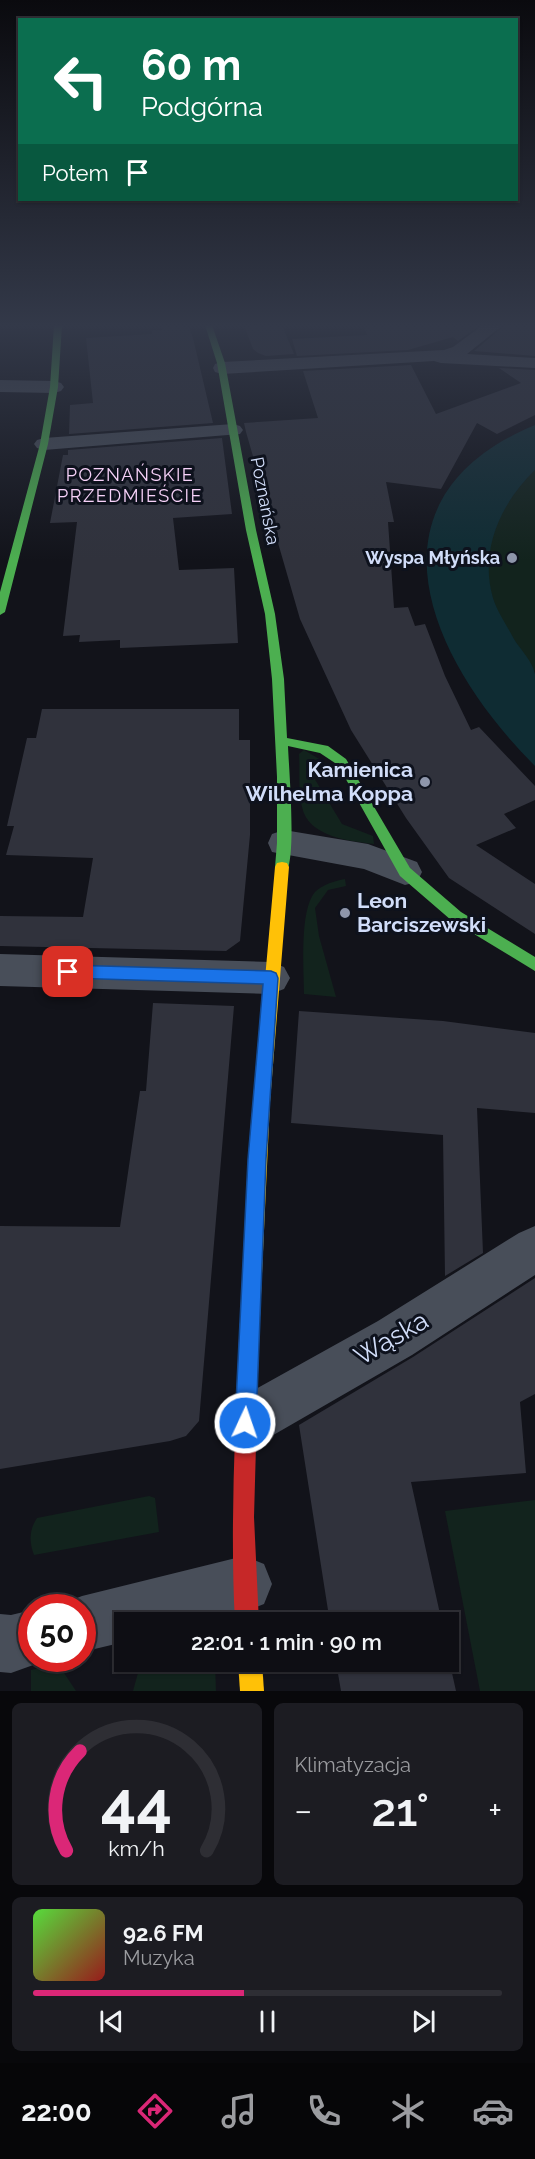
<!DOCTYPE html>
<html lang="pl">
<head>
<meta charset="utf-8">
<style>
	:root { --surface:#0e0e14; --page:#1c1c22; --text:#f1f3f6; --muted:#9b9ca0; --line:#2e2e34; --accent:#db2777 }
	body { margin:0; font-family:Raleway,sans-serif; background:var(--page); color:var(--text); height:100vh; display:flex; flex-direction:column; font-size:22px; white-space:nowrap }
	* { box-sizing:border-box; margin:0 }
	p { font-size:20px; color:var(--muted) }
	.icon { flex:none; width:33px; height:33px; fill:none; stroke:currentColor; stroke-width:2; stroke-linecap:round; stroke-linejoin:round }
	.map { position:relative; height:1691px; overflow:hidden }
	.details { display:flex; flex-direction:column; gap:12px; padding:12px; background:#08080b; flex:1 }
	.details>* { flex:none }
	.top-card { position:absolute; left:18px; top:18px; width:500px; height:183px; border-radius:0px; box-shadow:0 2px 4px #0004,0 0 0 2px var(--line); background:#0b6e4f; color:#fff; overflow:hidden }
	.speed { position:absolute; left:18px; top:1594px; display:flex; gap:12px; font-size:30px; font-weight:700; text-align:center }
	.speed>* { display:grid; place-content:center; width:78px; height:78px; border-radius:50%; background:var(--surface); box-shadow:0 2px 4px #0004,0 0 0 2px var(--line); line-height:1 }
	.speed .limit { border:9px solid #d22; background:#fff; color:#111 }
	.pin { position:absolute; display:grid; place-items:center; width:51px; height:51px; color:#fff; margin:-26px; border-radius:12px; box-shadow:0 3px 9px #0006 }
	.me { position:absolute; width:66px; margin:-33px; rotate:3deg; stroke-linejoin:round; filter:drop-shadow(0 0 4px #0008) }
	.turn { display:flex; align-items:center; gap:21px; height:126px; padding:0 24px; font-size:27px }
	.turn .icon { width:78px; height:78px; stroke-width:2.5 }
	.turn b { display:block; font-size:42px; line-height:51px }
	.then { display:flex; align-items:center; height:57px; padding:0 24px; background:#0003; gap:12px; font-size:22px }
	.big { font-size:45px; font-weight:600; line-height:1.1 }
	.details .card { flex:1; display:flex; flex-direction:column; justify-content:center; gap:9px; min-width:0; padding:0 21px; border-radius:9px; background:var(--page) }
	.details .dial { align-items:center; gap:0 }
	.dial svg { height:156px; overflow:visible; fill:none; stroke:var(--line); stroke-width:7; stroke-linecap:round; text-anchor:middle }
	.dial text { fill:var(--text); stroke:none }
	.song { display:flex; align-items:center; gap:18px }
	.cover { width:72px; height:72px; border-radius:9px; background:linear-gradient(135deg,hsl(110 70% 55%),hsl(0 70% 35%)) }
	.played { height:6px; border-radius:3px; background:linear-gradient(90deg,var(--accent) 45%,var(--line) 45%) }
	.keys { display:flex; justify-content:space-around; direction:ltr }
	.heat { display:flex; justify-content:space-between; align-items:center; font-size:33px; direction:ltr }
	.details .tiles { flex:1; display:grid; gap:12px; grid-template-columns:1fr 1fr }
	.card:last-child { grid-column:span 2 }
	.trip { position:absolute; left:114px; top:1612px; width:345px; height:60px; border-radius:0px; background:var(--surface); box-shadow:0 2px 4px #0004,0 0 0 2px var(--line); font-weight:600; line-height:60px; text-align:center }
	.tab-bar { display:flex; height:96px; justify-content:space-around; align-items:center; background:#060608; color:var(--muted) }
	.tab-bar .icon { width:42px; height:42px }
	.tab-bar .current { color:var(--accent) }
	.tab-bar b { font-size:27px; color:var(--text) }
	.map>svg:first-child { display:block }
	.green { fill:#12231d }
	.water { fill:#0f2c33 }
	.building { fill:#30323c }
	.lines { fill:none; stroke-linecap:round; stroke-linejoin:round }
	.street { fill:#484e59; fill-rule:evenodd }
	.fast { fill:#4caf50; fill-rule:evenodd }
	.slow { fill:#ffc107; fill-rule:evenodd }
	.jam { fill:#c62828; fill-rule:evenodd }
	.route { fill:#1a73e8; stroke:#114b97; stroke-width:1.5 }
	.poi-dot { fill:#8e96ab; stroke:#0e121d; stroke-width:2 }
	.labels { text-anchor:middle; stroke-width:6; stroke-linejoin:round; paint-order:stroke }
	.far-neighbourhood-label { font-size:18px; letter-spacing:1.5px; fill:#f7d2f9; stroke:#0e121d }
	.far-street-label { font-size:18px; fill:#d1ddf9; stroke:#0e121d }
	.far-poi-label { font-size:18px; font-weight:bold; fill:#d1ddf9; stroke:#0e121d; text-anchor:end }
	.poi-label { font-size:21px; font-weight:bold; fill:#d1ddf9; stroke:#0e121d; text-anchor:end }
	.near-street-label { font-size:26px; fill:#d1ddf9; stroke:#0e121d }
</style>
</head>
<body>
<div class="map">
<svg width="535" height="1691" viewBox="0 0 535 1691">
	<rect width="100%" height="100%" fill="#12131a"/>
	<g class="green">
		<path d="M535,470v202c-14,-23 -33,-47 -42,-73 -16,-47 8,-97 42,-129z"/>
		<path d="M304,750l22,13 -13,-4 -5,9 34,56 31,12 1,8c-24,-3 -66,-7 -72,-37 -4,-16 -2,-36 -3,-53z"/>
		<path d="M345,879l1,7 -18,4 -13,18 4,28 17,61 -32,-3c0,-25 -5,-83 11,-102 8,-8 20,-11 30,-13z"/>
		<path d="M149,1496l6,2 4,34 -125,23c-5,-13 -5,-25 3,-37z"/>
		<path d="M535,1500v191h-55l-35,-180z"/>
		<path d="M141,1662h74l1,29h-83z"/>
		<path d="M48,1666l14,4 14,21h-45v-21z"/>
	</g>
	<path class="water" d="M535,425v45c-34,33 -56,80 -42,128 4,13 14,28 21,41 6,10 19,23 21,35 0,28 0,63 0,92 -104,-104 -180,-266 0,-341z"/>
	<g class="building">
		<path d="M160,325h28l5,13 20,85 -144,11 1,-29 23,-2 -7,-65 66,-4v-4h10z"/>
		<path d="M244,325h38l12,29 -28,2 -8,-3 -5,-4z"/>
		<path d="M363,325h117l-22,16 -5,-4 -45,13 -111,6 -5,-17 75,-4z"/>
		<path d="M505,325h30v31l-61,-5z"/>
		<path d="M411,365l25,49 85,-31 -22,-15 36,2v45l-38,19 -20,-11 -36,66 -55,-7 8,40h-6l6,86 14,-1 7,19 10,-2 20,52 26,54 8,-3 56,59v14l-31,14 12,14 -40,17 59,39v50l-86,-56 -43,-60 -55,-88 -51,-111 -54,-187 -2,-9 74,-5 -15,-47z"/>
		<path d="M222,438l10,76 -59,4 6,52 55,-2 4,75 -118,5v-8l-41,2 1,-7 -17,1 14,-114 -27,1 13,-68h5v-5z"/>
		<path d="M42,709h197v31h11v95l-10,106 -14,10 -226,-5v-30l83,1 10,-59 -87,-3 8,-29h-7l20,-88h9z"/>
		<path d="M153,1003l81,3 -35,415 -13,15 -16,5 -170,28v-243l120,1 20,-136h6z"/>
		<path d="M299,1011l144,10 92,12v80l-58,-5 6,145 -38,23 -2,-141 -152,-12z"/>
		<path d="M535,1278v116l-15,8 6,71 -115,9 31,141h-112l-31,-198 114,-68z"/>
		<path d="M448,1655l8,36h-115l-5,-29h112z"/>
	</g>
	<g class="lines">
		<g class="street">
			<path d="M483,325h20l-36,29 68,4v10l-94,-5 -7,-2 -212,13 -7,-2 -2,-4 2,-4 7,-2 222,-12 9,-3z"/>
			<path d="M0,380l54,1 7,2 3,4 -3,4 -7,2 -54,-1z"/>
			<path d="M233,424l7,2 3,4 -3,4 -196,16 -7,-2 -3,-4 3,-4 7,-2z"/>
			<path d="M284,830l84,14 49,18 5,10 -5,10 -12,3 -41,-16 -92,-17 -4,-9 4,-9z"/>
			<path d="M0,954l271,8 13,5 6,11 -6,11 -13,5 -271,-8z"/>
			<path d="M535,1226v49l-123,80 -149,86 -18,7 -18,-7 -7,-18 7,-18 151,-84 141,-88z"/>
			<path d="M244,1556l20,8 8,20 -8,20 -20,8 -45,11h-75v19l-42,10v-44h-22l2,-4 20,-8z"/>
			<path d="M32,1610v49h18l-39,14 -11,-1v-58l11,1z"/>
		</g>
		<g class="fast">
			<path d="M54,325h8l-4,62 -10,57 -43,168 -5,3v-23l40,-148 10,-57z"/>
			<path d="M205,325h7l13,38 31,167 19,84 9,65 3,59 41,8 18,13 64,109 51,44 74,45v14l-84,-51 -51,-44 -62,-111 -18,-12 -32,-7c1,25 8,106 -1,125h-10l-2,-4 2,-24v-66l-5,-98 -7,-65 -19,-84 -29,-167z"/>
		</g>
		<g class="slow">
			<path d="M282,862l5,1 2,4 -19,235 -11,236 -3,7 -7,3 -7,-3 -3,-7 15,-236 21,-235 2,-4z"/>
			<path d="M238,1662h24l2,29h-24z"/>
		</g>
		<path class="jam" d="M249,1328l7,3 3,7 -5,179 5,106h-24c-5,-95 0,-190 4,-285l3,-7z"/>
	</g>
	<linearGradient id="sky" x2="0" y2="1"><stop stop-color="#0a0a0e"/><stop offset="0.58" stop-color="#333949"/><stop offset="1" stop-color="#333949" stop-opacity="0"/></linearGradient>
	<rect width="535" height="561" fill="url(#sky)"/>
	<path class="route" d="M68,965l203,6 5,2 2,5 -12,181 -10,264 -4,8 -7,3 -7,-3 -3,-8 13,-264 15,-175 -195,-6 -6,-2 -2,-4 2,-5z"/>
	<g class="poi-dot">
		<circle cx="512" cy="558" r="6"/>
		<circle cx="425" cy="782" r="6"/>
		<circle cx="345" cy="913" r="6"/>
	</g>
	<g class="labels">
		<g class="far-neighbourhood-label">
			<text x="130" y="481">POZNAŃSKIE<tspan x="130" dy="21">PRZEDMIEŚCIE</tspan></text>
		</g>
		<g class="far-street-label">
			<text transform="translate(265 501) rotate(79)" y="6">Poznańska</text>
		</g>
		<g class="far-poi-label">
			<text x="500" y="564">Wyspa Młyńska</text>
		</g>
		<g class="poi-label">
			<text x="413" y="777">Kamienica<tspan x="413" dy="24">Wilhelma Koppa</tspan></text>
			<text x="357" y="908" text-anchor="start">Leon<tspan x="357" dy="24">Barciszewski</tspan></text>
		</g>
		<g class="near-street-label">
			<text transform="translate(391 1338) rotate(-30)" y="9">Wąska</text>
		</g>
	</g>
</svg>
<div class="speed"><div class="limit">50</div></div>
<div class="pin" style="left:68px;top:972px;background:#d93025"><svg class="icon" aria-label="arrive" viewBox="0 0 24 24"><path d="M6 21V4h12l-3 4 3 4H6"/></svg></div>
<svg class="me" style="left:245px;top:1423px" viewBox="-20 -20 40 40"><circle r="17" fill="#1a73e8" stroke="#fff" stroke-width="3"/><path d="M0-11L8 9 0 5-8 9z" fill="#fff"/></svg>
<div class="trip">22:01 · 1 min · 90 m</div>
<div class="top-card">
<div class="turn"><svg class="icon" aria-label="left" viewBox="0 0 24 24"><path d="M17 20v-9H6M10 6l-5 5 5 5"/></svg><div><b>60 m</b>Podgórna</div></div>
<div class="then">Potem<svg class="icon" aria-label="arrive" viewBox="0 0 24 24"><path d="M6 21V4h12l-3 4 3 4H6"/></svg></div>
</div>
</div>
<section class="details">
<div class="tiles">
<div class="card dial"><svg viewBox="0 0 100 80">
<path d="M14 69A42 42 0 1 1 86 69"/>
<path d="M14 69A42 42 0 0 1 21 18" stroke="#db2777"/>
<text x="50" y="56" font-size="32" font-weight="700">44</text>
<text x="50" y="72" font-size="11">km/h</text>
</svg></div>
<div class="card"><p>Klimatyzacja</p>
<div class="heat"><a>−</a><b class="big">21°</b><a>+</a></div>
</div>
<div class="card">
<div class="song"><i class="cover"></i><div><b>92.6 FM</b><p>Muzyka</p></div></div>
<div class="played"></div>
<div class="keys"><svg class="icon" aria-label="previous" viewBox="0 0 24 24"><path d="M18 5L8 12l10 7zM5 5v14"/></svg><svg class="icon" aria-label="pause" viewBox="0 0 24 24"><path d="M8 5v14M16 5v14"/></svg><svg class="icon" aria-label="next" viewBox="0 0 24 24"><path d="M6 5l10 7-10 7zM19 5v14"/></svg></div>
</div>
</div>
</section>
<nav class="tab-bar">
<b>22:00</b>
<svg class="icon current" aria-label="directions" viewBox="0 0 24 24"><path d="M12 3l9 9-9 9-9-9zM9 14v-3h6M13 9l2 2-2 2"/></svg>
<svg class="icon" aria-label="music" viewBox="0 0 24 24"><path d="M9 18V5l10-2v13"/><circle cx="6" cy="18" r="3"/><circle cx="16" cy="16" r="3"/></svg>
<svg class="icon" aria-label="phone" viewBox="0 0 24 24"><path d="M5 4h4l2 5-3 2q2 4 5 5l2-3 5 2v4C11 20 4 13 5 4z"/></svg>
<svg class="icon" aria-label="climate" viewBox="0 0 24 24"><path d="M12 3v18M4 7l16 10M4 17L20 7"/></svg>
<svg class="icon" aria-label="car" viewBox="0 0 24 24"><path d="M5 17H2v-5l4-1 3-4h7l3 4 3 1v5h-3M9 17h6M6 11h13"/><circle cx="7" cy="17" r="2"/><circle cx="17" cy="17" r="2"/></svg>
</nav>
</body>
</html>
